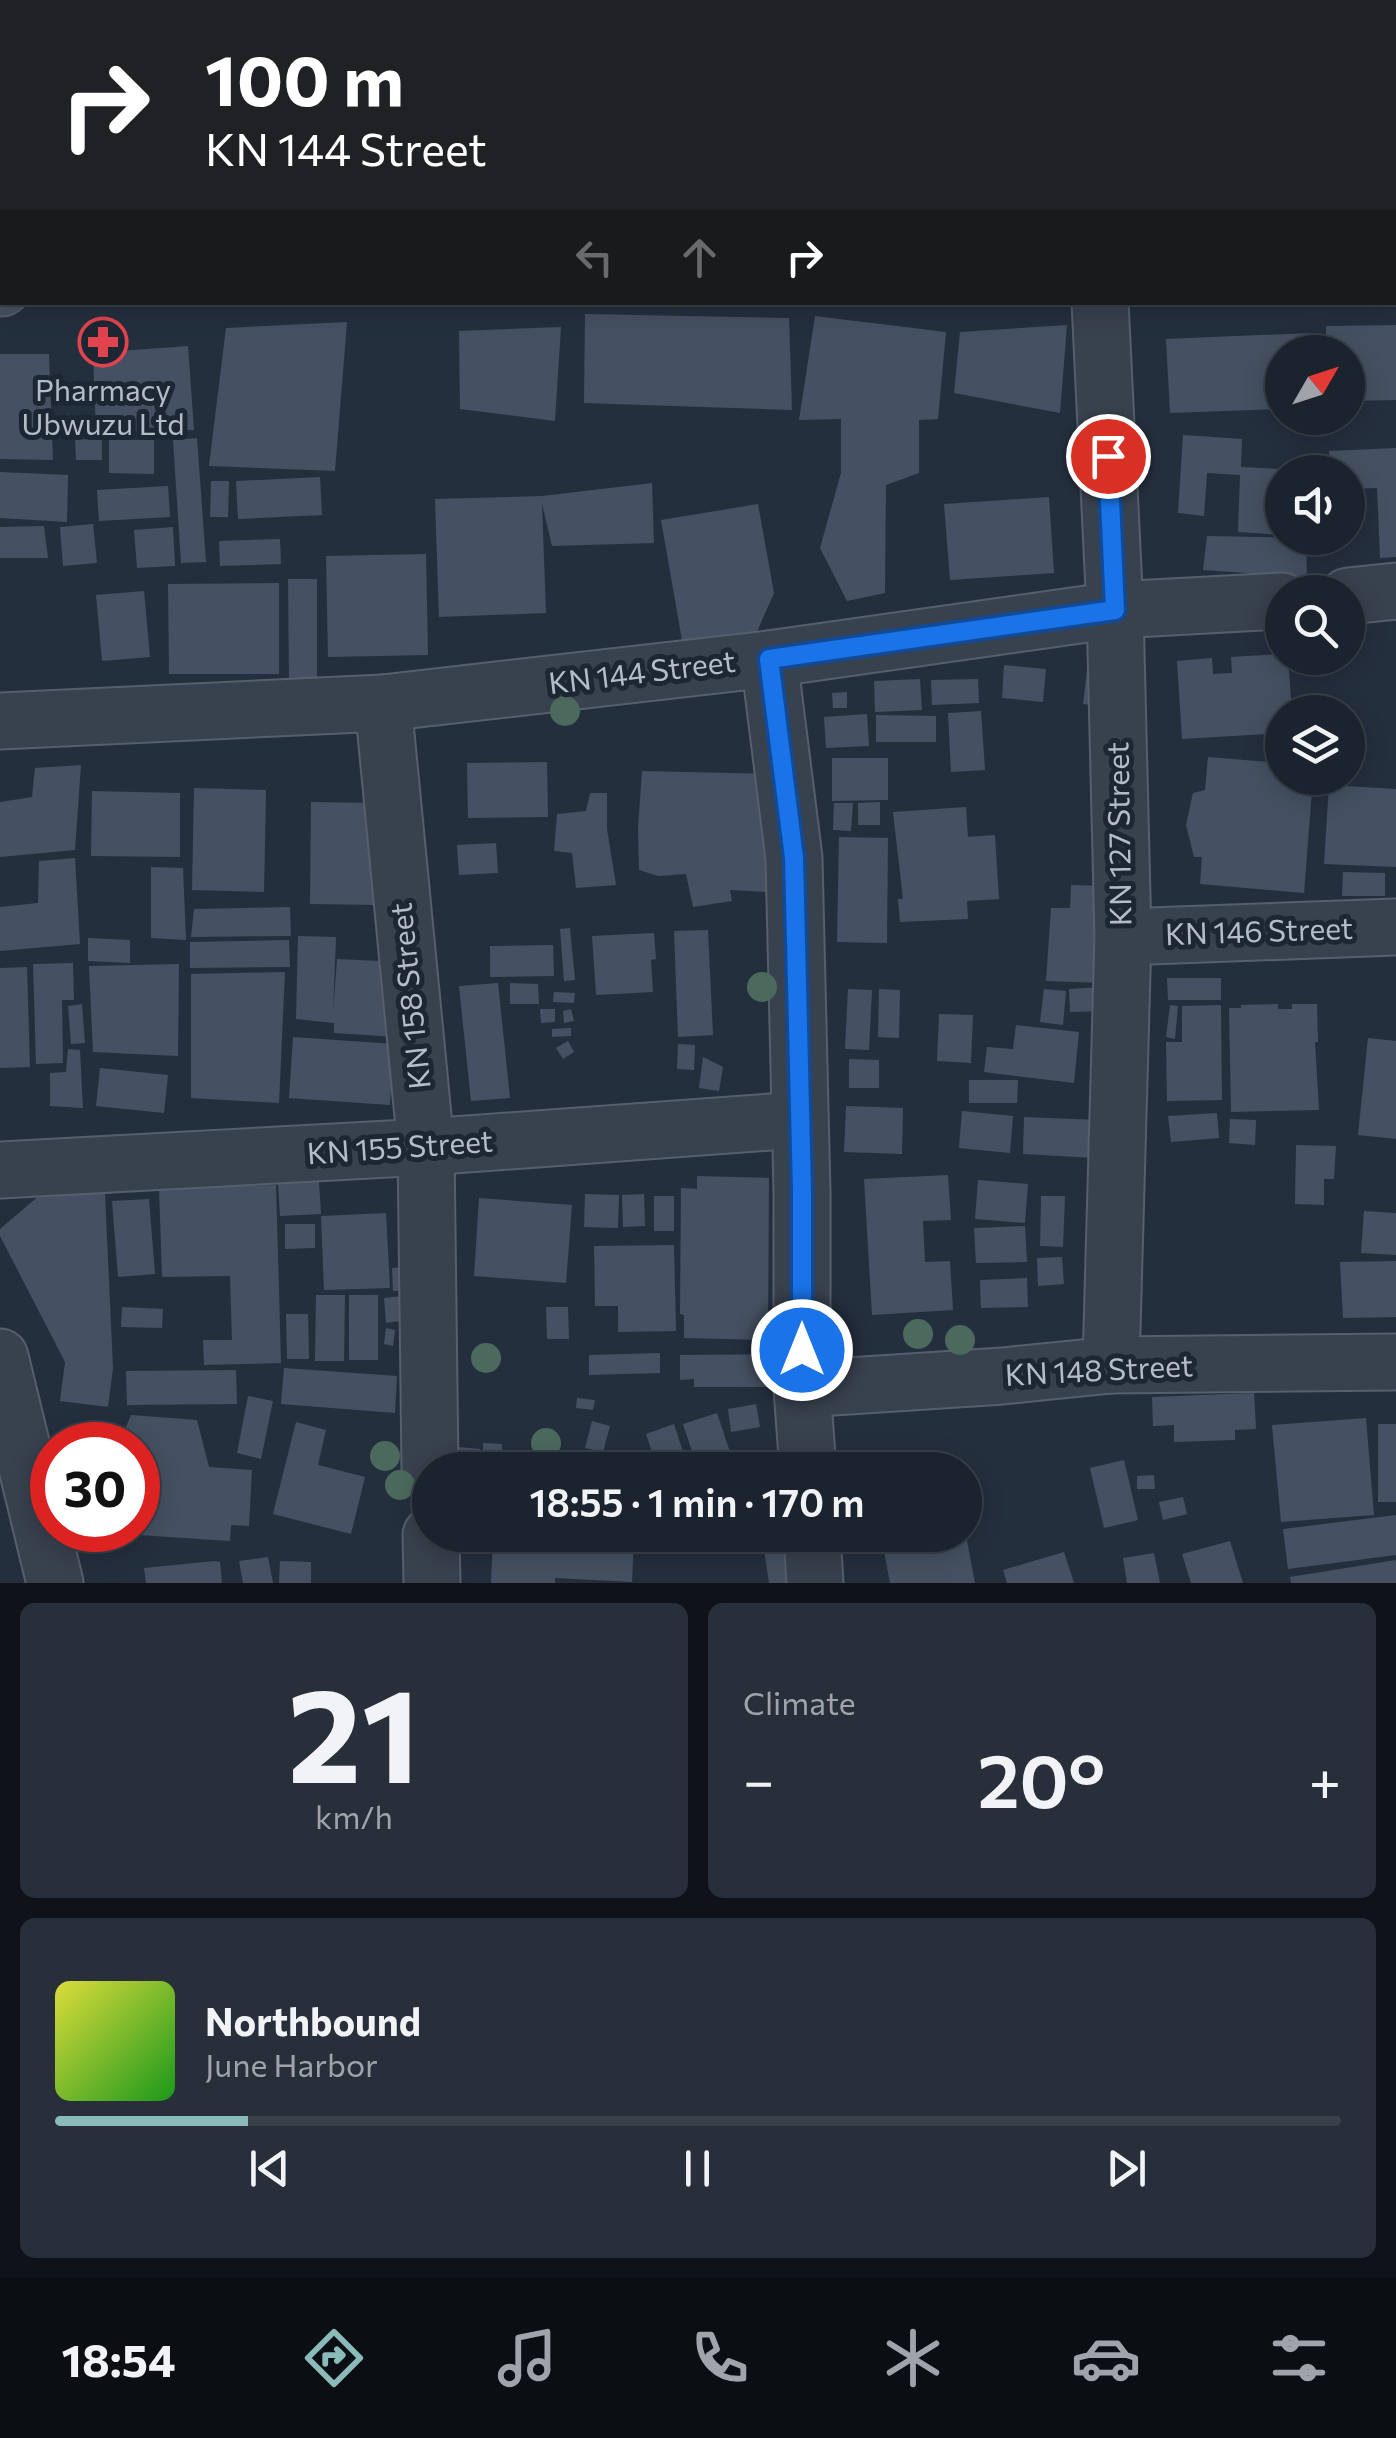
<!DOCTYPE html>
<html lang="en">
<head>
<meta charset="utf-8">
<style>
	:root { --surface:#1b232e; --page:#282f3a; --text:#f1f3f6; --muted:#a0a4aa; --line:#39404a; --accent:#8bbbb9 }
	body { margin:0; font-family:Commissioner,sans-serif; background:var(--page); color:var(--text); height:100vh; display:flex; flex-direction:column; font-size:38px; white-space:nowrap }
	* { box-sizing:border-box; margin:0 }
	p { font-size:32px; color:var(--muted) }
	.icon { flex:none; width:55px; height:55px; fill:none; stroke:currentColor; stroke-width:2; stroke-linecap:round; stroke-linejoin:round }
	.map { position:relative; height:1583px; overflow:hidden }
	.panel { display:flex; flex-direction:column; gap:20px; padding:20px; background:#0f1319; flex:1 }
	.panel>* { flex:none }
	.hud { position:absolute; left:0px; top:0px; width:1398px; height:305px; box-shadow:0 5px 25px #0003,0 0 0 2px var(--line); background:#202124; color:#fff; overflow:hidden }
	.needle { width:65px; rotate:51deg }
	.tools { position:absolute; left:1265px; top:335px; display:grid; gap:20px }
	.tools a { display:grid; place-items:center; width:100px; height:100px; border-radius:50%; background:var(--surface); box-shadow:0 5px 25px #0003,0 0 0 2px var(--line); font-size:50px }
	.speed { position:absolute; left:30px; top:1422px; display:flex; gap:20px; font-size:50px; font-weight:700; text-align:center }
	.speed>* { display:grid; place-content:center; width:130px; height:130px; border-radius:50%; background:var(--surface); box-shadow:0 5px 25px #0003,0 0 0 2px var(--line); line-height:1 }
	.speed .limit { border:15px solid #d22; background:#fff; color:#111 }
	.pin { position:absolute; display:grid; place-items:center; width:85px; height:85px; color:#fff; margin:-42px; border:5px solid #fff; border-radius:50%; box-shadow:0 2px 10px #0007 }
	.me { position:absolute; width:110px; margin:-55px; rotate:0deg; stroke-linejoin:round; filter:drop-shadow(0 0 8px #0008) }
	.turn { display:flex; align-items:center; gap:35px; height:210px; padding:0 40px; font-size:45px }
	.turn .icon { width:130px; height:130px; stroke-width:2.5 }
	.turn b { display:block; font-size:70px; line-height:85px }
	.lanes { display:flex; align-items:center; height:95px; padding:0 40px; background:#0003; justify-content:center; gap:50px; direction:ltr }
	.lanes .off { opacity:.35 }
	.big { font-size:75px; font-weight:600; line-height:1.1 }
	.panel .widget { flex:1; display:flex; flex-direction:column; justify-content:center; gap:15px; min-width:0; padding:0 35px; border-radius:15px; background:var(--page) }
	.panel .dial { align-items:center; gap:0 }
	.dial b { font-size:130px; line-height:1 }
	.song { display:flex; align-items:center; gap:30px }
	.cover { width:120px; height:120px; border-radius:15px; background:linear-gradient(135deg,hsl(60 70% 55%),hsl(120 70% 35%)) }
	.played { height:10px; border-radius:5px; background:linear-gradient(90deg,var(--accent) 15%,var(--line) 15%) }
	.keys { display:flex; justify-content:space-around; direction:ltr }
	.heat { display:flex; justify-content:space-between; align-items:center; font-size:55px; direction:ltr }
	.panel .tiles { flex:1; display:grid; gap:20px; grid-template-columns:1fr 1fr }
	.widget:last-child { grid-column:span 2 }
	.trip { position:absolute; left:412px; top:1452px; width:570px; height:100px; border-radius:50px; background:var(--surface); box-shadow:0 5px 25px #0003,0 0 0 2px var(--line); font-weight:600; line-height:100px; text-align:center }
	.dock { display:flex; height:160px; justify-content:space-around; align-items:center; background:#0b0e12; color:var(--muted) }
	.dock .icon { width:70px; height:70px }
	.dock .active { color:var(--accent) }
	.dock b { font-size:45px; color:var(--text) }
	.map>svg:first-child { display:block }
	.building { fill:#455162 }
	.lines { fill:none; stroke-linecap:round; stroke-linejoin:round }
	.street-casing { stroke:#565f6c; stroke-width:59 }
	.secondary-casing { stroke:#565f6c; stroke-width:59 }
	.street { stroke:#38414e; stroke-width:55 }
	.secondary { stroke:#465061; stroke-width:55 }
	.tree { fill:#4b6a5d }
	.route-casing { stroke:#114b97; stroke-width:25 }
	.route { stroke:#1a73e8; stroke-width:18 }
	.labels { text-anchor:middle; stroke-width:10; stroke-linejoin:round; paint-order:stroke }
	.poi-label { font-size:30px; fill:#b4bcc9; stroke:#1d2633 }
	.street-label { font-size:30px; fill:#b4bcc9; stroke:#1d2633 }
</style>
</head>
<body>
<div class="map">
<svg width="1396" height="1583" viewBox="0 0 1396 1583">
	<rect width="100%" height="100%" fill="#242f3e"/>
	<g class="building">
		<path d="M585,314l204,4 3,92 -208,-7z"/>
		<path d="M815,316l131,16 -8,87 -19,1v53l-33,12 -1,108 -38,8 -27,-53 21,-75v-54l-42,1z"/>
		<path d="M347,322l-12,149 -126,-5 17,-138z"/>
		<path d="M1067,325l-7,88 -106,-20 6,-61z"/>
		<path d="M1396,325v75l-48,1v-49h-22v-26z"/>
		<path d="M561,327l-6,94 -95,-12 -1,-78z"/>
		<path d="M1311,333l1,19h-30v57l-112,4 -4,-74z"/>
		<path d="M188,346l6,84 -98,2 -3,-79z"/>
		<path d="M0,354h49l4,106 -53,-1z"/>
		<path d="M1183,435l59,4 -1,28 40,2 1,66 -44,-3 2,-57 -33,-2 -3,43 -26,-3z"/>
		<path d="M197,438l9,124 -25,1 -8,-123z"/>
		<path d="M75,439l27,1v20h-26z"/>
		<path d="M109,440h45v34l-45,-1z"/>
		<path d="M1396,448v109l-16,1 -3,-70 -29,1v-17h-18l-1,-21z"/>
		<path d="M0,472l68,3 -1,47 -67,-4z"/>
		<path d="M320,477l2,38 -84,4 -2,-38z"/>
		<path d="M211,481h18l-1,36h-18z"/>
		<path d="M652,483l2,60 -102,3 -10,-42 4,109 -107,4 -4,-118 107,-3z"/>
		<path d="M168,486l2,31 -71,4 -2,-31z"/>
		<path d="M1049,497l5,76 -104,7 -6,-76z"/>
		<path d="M758,504l16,89 -18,41 -73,12 -22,-126z"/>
		<path d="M93,524l4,39 -34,3 -3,-39z"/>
		<path d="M44,526l4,32h-48v-31z"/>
		<path d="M173,527l2,39 -38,2 -3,-38z"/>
		<path d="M1207,536l99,2 1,39 -104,-7z"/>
		<path d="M280,539l1,25 -61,2 -1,-25z"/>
		<path d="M426,554l2,101 -100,2 -2,-101z"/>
		<path d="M288,579h29v105h-28z"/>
		<path d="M279,583v91h-110l-1,-90z"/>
		<path d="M144,591l6,66 -48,4 -6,-66z"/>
		<path d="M1282,654v4h6l4,54h-10v14l-15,1v7l-85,5 -5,-78 35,-3 1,16 19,-1 -1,-16z"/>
		<path d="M1004,665l42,4 -3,33 -41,-4z"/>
		<path d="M1087,670l17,3 -4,33 -17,-2z"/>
		<path d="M920,679l2,31 -47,2 -1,-31z"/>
		<path d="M978,679l1,24 -47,2 -1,-25z"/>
		<path d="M847,692v16h-14l-1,-15z"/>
		<path d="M981,711l4,59 -34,2 -3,-59z"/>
		<path d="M867,714l2,32 -43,2 -2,-31z"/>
		<path d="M876,715l60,1v26h-60z"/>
		<path d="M1208,757l74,6v15h31l-9,115 -104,-9 2,-27h-8l-8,-32 7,-32 12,-3z"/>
		<path d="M832,758h56v42l-56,1z"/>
		<path d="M547,762l1,55 -80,1 -1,-55z"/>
		<path d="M81,765l-6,85 -75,7v-55l32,-5 3,-29z"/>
		<path d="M642,771l132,3 -6,118 -38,-2 2,11 -39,6 -7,-33 -28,2 -19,-6 -1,-42z"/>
		<path d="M1329,785l67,4v78l-72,-3z"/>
		<path d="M194,788l72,2 -2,102 -72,-2z"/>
		<path d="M92,791l88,2v64l-89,-1z"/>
		<path d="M590,793h17v36l9,56 -40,3 -4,-35 -18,-2 3,-37 29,-3z"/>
		<path d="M311,802l65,1v102l-66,-1z"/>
		<path d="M880,802v23h-22v-22z"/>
		<path d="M834,803h19l-2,28 -18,-1z"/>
		<path d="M966,807l2,30 27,-2 4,64 -32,2 1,18 -68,3 -2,-23h5l-10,-87z"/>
		<path d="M839,837l49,1 -1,105 -50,-1z"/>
		<path d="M496,843l2,30 -39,2 -2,-30z"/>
		<path d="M75,858l5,86 -80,7v-44l38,-4 1,-42z"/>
		<path d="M151,867l32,1 3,72 -35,-2z"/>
		<path d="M1343,872l42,1v23h-43z"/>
		<path d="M1071,885l36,1 -3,97 -58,-2 5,-73h19z"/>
		<path d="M290,907l1,29 -100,1 3,-28z"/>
		<path d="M570,928l5,52 -11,1 -4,-52z"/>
		<path d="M708,930l5,105 -35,2 -4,-106z"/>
		<path d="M654,933l2,26 -5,1 2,32 -57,3 -4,-59z"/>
		<path d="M298,936l38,1 -3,76 4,-54 64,3 -4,75 -63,-4v-10l-38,-4z"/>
		<path d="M88,938l42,2v23l-42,-2z"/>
		<path d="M289,940l1,27 -100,1v-26z"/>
		<path d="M553,945l1,31 -64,1v-31z"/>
		<path d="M73,963l1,37h-12l1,63 -27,1 -3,-100z"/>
		<path d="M179,964l-1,92 -85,-4 -4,-86z"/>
		<path d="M27,967l3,100 -30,1v-100z"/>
		<path d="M285,972l-6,131 -88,-5v-124z"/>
		<path d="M1167,978h54v22h-53z"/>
		<path d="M498,983l12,115 -39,3 -12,-115z"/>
		<path d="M510,983l28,1 1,20h-29z"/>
		<path d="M1102,987l1,24 -33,1 -1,-23z"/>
		<path d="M848,989l24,1 -3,60 -24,-1z"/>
		<path d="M879,989l21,1 -1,48 -21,-1z"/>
		<path d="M1044,989l22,2 -3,34 -23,-3z"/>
		<path d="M554,992l21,1 -1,10 -21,-1z"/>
		<path d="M82,1004l3,39 -14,1 -3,-38z"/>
		<path d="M1278,1004v5h14v-5h25l1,38h-3l4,68 -88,2 -2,-104h12v-3z"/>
		<path d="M1170,1005l8,1 -3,33 -9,-2z"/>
		<path d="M1221,1005l1,95 -55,1 -1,-59h16v-36z"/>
		<path d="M540,1009h15v13l-14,1z"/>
		<path d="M571,1009l3,12 -10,2 -1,-12z"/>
		<path d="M939,1014l34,1 -2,48 -34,-2z"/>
		<path d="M1016,1025l63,7 -5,51 -90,-11 3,-25 26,2z"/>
		<path d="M571,1028v8l-19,1v-8z"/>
		<path d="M293,1037l101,7 -4,61 -101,-7z"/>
		<path d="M1368,1038l28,3v98l-38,-4z"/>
		<path d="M568,1041l6,11 -11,7 -7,-11z"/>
		<path d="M678,1044l17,1 -1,25 -17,-1z"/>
		<path d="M68,1049l12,1 3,58 -33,-2v-33l16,-1z"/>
		<path d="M703,1057l20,10 -4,24 -20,-3z"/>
		<path d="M849,1059l30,1v28h-30z"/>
		<path d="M100,1068l68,7 -4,38 -68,-7z"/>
		<path d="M969,1080h49l-1,23h-48z"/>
		<path d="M846,1106l57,2 -1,46 -58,-2z"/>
		<path d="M962,1111l51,5 -3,37 -51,-5z"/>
		<path d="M1217,1113l2,25 -48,4 -3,-26z"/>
		<path d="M1024,1117l73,3 -1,38 -73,-4z"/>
		<path d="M1230,1119l26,1 -1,25 -26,-2z"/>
		<path d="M1296,1145l40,1 -2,33h-10v26l-29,-1z"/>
		<path d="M948,1175l3,45 -28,1 2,41 25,-1 3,49 -81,5 -8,-136z"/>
		<path d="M697,1176l72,2 -1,162 -84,-2v-23l-4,-1 1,-126 16,1z"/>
		<path d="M978,1180l50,4 -3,39 -50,-4z"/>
		<path d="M319,1182l2,32 -41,2 -2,-33z"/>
		<path d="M276,1185l5,178 -77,2 -1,-25h29l-2,-64 -68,1 -3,-89z"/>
		<path d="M47,1189l58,5 8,174 -5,39 -48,-6 5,-39 -65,-126v-7z"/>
		<path d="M585,1194l34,1 -1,33 -34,-1z"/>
		<path d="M644,1194l1,32 -22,1 -1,-32z"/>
		<rect x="654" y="1196" width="20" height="35"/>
		<path d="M1041,1196h24l-2,51 -23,-1z"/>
		<path d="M479,1198l93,7 -6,78 -92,-7z"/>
		<path d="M149,1199l6,75 -37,3 -6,-76z"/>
		<path d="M1364,1211l32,2v42l-35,-2z"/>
		<path d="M386,1213l4,75 -66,2 -3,-74z"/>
		<path d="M285,1224h30v24l-30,1z"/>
		<path d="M1025,1226l2,36 -51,1 -2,-35z"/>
		<path d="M674,1245l2,86 -58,1v-26h-23l-1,-60z"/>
		<path d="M1062,1257l2,27 -26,2 -1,-28z"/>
		<path d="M1396,1261v56l-53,1 -3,-56z"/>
		<path d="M403,1267l1,24h-11l-1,-23z"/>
		<path d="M1027,1278l1,29 -47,1 -1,-28z"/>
		<path d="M316,1295h29l-1,66h-29z"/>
		<rect x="349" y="1295" width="29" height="65"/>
		<path d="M403,1296l3,24 -20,3 -2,-25z"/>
		<path d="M122,1307l41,2 -1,19 -41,-1z"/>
		<path d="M546,1307h22l1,32h-22z"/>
		<path d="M286,1314h22l1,45h-22z"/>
		<path d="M386,1328l9,2 -2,16 -9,-2z"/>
		<path d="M660,1353v20l-71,2v-20z"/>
		<path d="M785,1354l1,33h-92v-8l-14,1v-25z"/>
		<path d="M284,1368l113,8 -2,37 -114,-9z"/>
		<path d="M236,1370l1,34 -110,1 -1,-34z"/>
		<path d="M1254,1393l2,36 -21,1v10l-61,2v-17l-21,1 -1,-29z"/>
		<path d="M248,1396l25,5 -12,58 -24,-6z"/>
		<path d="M577,1398l18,2 -2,10 -17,-2z"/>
		<path d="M756,1404l4,23 -29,5 -3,-23z"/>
		<path d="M717,1413l18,54 -37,3 -15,-46z"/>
		<path d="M131,1415l66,5 12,47 43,3 -3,56 -18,-1 -1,16 -91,-6 -1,-90h-33l1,-5 14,1z"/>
		<path d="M1366,1418l8,97 -93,7 -9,-97z"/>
		<path d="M592,1421l18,5 -7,26 -18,-4z"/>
		<path d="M296,1422l30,8 -8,35 47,12 -14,57 -78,-20z"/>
		<path d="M674,1424l15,46h-31l-12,-36z"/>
		<rect x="1378" y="1424" width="18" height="78"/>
		<path d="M483,1443l19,1v26l-19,-1z"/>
		<path d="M458,1447l22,2 -1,14 -23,-2z"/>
		<path d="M1124,1460l14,60 -34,8 -14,-60z"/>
		<path d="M1154,1475l1,14h-18v-13z"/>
		<path d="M1183,1497l4,17 -24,6 -4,-18z"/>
		<path d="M1396,1515v40l-108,14 -5,-40z"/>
		<path d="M493,1535l141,3 -2,44 -77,-4v5h-64z"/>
		<path d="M881,1535h85l9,48h-85z"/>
		<path d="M795,1539l6,44h-32l-6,-40z"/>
		<path d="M1230,1541l13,42h-52l-9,-29z"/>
		<path d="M1064,1552l10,31h-67l-4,-13z"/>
		<path d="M1154,1553l6,30h-33l-4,-25z"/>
		<path d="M268,1557l5,26h-30l-4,-22z"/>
		<path d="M1396,1560v23h-105l-1,-6z"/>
		<path d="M215,1561l5,1 2,21h-76l-2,-15z"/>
		<path d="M280,1561l31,1v21h-32z"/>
	</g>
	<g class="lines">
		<g class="street-casing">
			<g id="street">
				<path d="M1087,0l1,2"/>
				<path d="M386,2v-2"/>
				<path d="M1100,302l15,308 8,327 -12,428"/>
				<path d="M1348,596l48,-5"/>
				<path d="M769,659l25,199 8,334v197l6,81"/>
				<path d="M383,703l43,444 4,323"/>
				<path d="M0,721l383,-18 386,-44 346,-49 167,-9"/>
				<path d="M1123,937l273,-10"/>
				<path d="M0,1170l426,-23 373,-27"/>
				<path d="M0,1357l55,226"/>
				<path d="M802,1389l201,-13 108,-11 285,-3"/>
				<path d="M431,1535l1,48"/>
				<path d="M812,1535l3,48"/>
			</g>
		</g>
		<g class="secondary-casing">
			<g id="secondary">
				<path d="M1395,218h1"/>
				<path d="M0,288h2"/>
			</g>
		</g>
		<use href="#street" class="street"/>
		<use href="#secondary" class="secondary"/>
	</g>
	<g class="tree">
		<circle cx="565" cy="711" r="15"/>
		<circle cx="762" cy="987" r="15"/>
		<circle cx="918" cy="1334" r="15"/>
		<circle cx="960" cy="1340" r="15"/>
		<circle cx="486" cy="1358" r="15"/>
		<circle cx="546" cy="1443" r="15"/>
		<circle cx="385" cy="1456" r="15"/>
		<circle cx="400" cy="1485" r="15"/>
	</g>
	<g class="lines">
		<g class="route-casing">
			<path id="route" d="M802,1350v-158l-8,-334 -25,-199 346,-49 -7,-154"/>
		</g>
		<use href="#route" class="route"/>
	</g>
	<defs>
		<g id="pharmacy-ring" transform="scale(2.5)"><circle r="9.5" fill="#1d2633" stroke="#e0444e" stroke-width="1.5"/><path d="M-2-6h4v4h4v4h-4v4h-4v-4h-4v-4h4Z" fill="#e0444e"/></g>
	</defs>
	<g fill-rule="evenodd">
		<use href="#pharmacy-ring" x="103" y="342"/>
	</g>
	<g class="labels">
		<g class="poi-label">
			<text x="103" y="401">Pharmacy<tspan x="103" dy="34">Ubwuzu Ltd</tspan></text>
		</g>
		<g class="street-label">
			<text transform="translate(642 673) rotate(-7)" y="10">KN 144 Street</text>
			<text transform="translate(1120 834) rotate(-91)" y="10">KN 127 Street</text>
			<text transform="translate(1259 932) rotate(-2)" y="10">KN 146 Street</text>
			<text transform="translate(411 996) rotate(-96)" y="10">KN 158 Street</text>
			<text transform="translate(400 1148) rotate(-4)" y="10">KN 155 Street</text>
			<text transform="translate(1099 1371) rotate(-3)" y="10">KN 148 Street</text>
		</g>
	</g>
</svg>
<div class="tools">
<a><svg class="needle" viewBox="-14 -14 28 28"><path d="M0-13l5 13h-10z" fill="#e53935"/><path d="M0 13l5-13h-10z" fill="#a0a4aa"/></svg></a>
<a><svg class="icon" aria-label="sound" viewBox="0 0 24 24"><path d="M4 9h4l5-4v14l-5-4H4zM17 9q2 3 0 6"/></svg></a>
<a><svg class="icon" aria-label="search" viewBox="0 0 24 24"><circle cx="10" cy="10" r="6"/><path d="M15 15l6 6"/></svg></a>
<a><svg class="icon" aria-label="layers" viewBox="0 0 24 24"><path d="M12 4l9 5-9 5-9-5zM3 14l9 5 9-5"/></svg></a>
</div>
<div class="speed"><div class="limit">30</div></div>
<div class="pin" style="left:1108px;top:456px;background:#d93025"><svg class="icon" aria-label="arrive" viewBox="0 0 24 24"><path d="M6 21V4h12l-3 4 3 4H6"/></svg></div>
<svg class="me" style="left:802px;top:1350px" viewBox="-20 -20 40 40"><circle r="17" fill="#1a73e8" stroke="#fff" stroke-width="3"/><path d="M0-11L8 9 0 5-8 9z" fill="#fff"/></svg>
<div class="trip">18:55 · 1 min · 170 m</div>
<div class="hud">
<div class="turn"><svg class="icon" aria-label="right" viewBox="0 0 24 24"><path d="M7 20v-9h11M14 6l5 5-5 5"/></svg><div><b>100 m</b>KN 144 Street</div></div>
<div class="lanes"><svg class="icon off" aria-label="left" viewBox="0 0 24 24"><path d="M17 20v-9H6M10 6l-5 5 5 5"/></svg><svg class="icon off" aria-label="ahead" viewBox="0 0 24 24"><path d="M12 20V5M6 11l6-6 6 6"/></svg><svg class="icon" aria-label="right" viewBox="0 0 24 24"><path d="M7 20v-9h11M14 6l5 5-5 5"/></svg></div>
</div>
</div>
<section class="panel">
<div class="tiles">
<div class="widget dial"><b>21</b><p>km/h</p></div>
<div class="widget"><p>Climate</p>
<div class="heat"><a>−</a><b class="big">20°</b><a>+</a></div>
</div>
<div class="widget">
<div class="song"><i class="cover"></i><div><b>Northbound</b><p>June Harbor</p></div></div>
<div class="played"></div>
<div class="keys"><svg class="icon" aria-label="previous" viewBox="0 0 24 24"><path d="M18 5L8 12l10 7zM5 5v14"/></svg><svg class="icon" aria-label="pause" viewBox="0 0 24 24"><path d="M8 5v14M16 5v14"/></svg><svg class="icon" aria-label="next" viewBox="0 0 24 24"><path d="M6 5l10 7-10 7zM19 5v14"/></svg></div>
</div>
</div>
</section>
<nav class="dock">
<b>18:54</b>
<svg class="icon active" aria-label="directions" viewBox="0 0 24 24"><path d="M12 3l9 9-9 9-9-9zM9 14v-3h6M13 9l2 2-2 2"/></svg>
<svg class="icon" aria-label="music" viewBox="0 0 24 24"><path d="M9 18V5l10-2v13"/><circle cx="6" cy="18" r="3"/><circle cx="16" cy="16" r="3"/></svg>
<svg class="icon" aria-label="phone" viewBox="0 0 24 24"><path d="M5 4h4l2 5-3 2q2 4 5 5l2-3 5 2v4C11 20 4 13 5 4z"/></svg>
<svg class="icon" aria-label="climate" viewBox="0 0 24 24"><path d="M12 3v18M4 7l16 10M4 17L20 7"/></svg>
<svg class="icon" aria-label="car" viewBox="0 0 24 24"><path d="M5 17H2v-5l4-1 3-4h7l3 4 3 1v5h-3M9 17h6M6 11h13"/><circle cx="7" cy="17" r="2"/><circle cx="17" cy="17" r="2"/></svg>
<svg class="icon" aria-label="filters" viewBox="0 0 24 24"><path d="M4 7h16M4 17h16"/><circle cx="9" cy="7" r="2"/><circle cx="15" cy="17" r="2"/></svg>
</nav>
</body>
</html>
